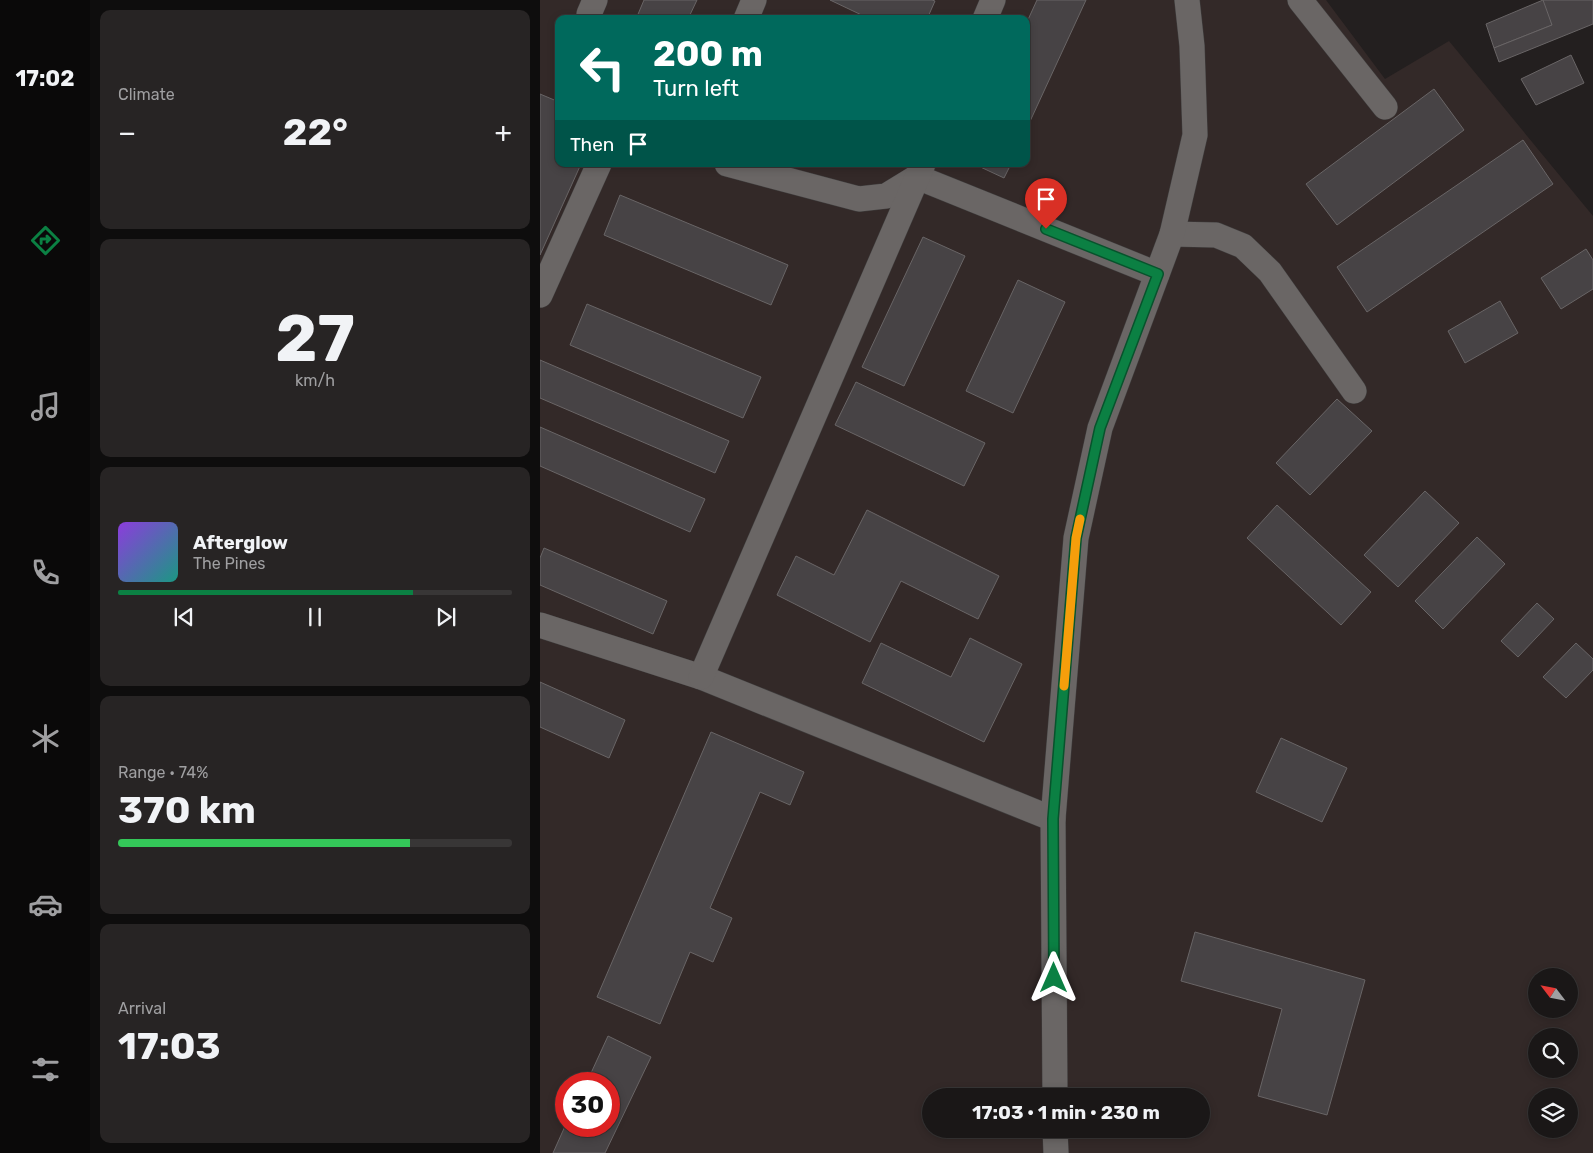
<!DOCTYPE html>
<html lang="en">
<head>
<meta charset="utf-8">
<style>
	:root { --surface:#1a1717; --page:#272424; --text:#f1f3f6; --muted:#9f9fa1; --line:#383636; --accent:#0b8043 }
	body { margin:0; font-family:Rubik,sans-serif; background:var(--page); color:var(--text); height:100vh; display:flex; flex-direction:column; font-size:19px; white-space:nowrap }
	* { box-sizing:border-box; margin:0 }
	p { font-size:16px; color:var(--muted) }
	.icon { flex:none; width:28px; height:28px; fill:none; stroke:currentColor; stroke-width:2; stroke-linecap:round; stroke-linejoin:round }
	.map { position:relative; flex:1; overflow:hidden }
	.side { display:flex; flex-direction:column; gap:10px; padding:10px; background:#0e0d0d; width:450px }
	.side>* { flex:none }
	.guide { position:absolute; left:15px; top:15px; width:475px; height:152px; border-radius:10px; box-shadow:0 2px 8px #0003,0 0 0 1px var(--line); background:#00695c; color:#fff; overflow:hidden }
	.needle { width:32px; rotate:302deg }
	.controls { position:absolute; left:988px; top:968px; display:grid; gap:10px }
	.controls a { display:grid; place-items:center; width:50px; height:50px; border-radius:50%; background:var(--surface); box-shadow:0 2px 8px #0003,0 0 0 1px var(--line); font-size:25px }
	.speed { position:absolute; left:15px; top:1072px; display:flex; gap:10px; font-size:25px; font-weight:700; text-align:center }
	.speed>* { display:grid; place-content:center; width:65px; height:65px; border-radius:50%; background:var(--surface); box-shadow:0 2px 8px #0003,0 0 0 1px var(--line); line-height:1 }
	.speed .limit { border:8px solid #d22; background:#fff; color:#111 }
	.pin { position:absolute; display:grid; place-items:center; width:42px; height:42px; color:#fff; margin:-51px -21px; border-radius:50% 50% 50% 0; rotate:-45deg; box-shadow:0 0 5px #0007 }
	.pin .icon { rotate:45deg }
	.me { position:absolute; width:55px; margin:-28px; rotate:0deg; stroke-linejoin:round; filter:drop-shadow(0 0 4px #0008) }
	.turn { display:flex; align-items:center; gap:18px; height:105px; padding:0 15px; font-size:22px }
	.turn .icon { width:65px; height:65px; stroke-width:2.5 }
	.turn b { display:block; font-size:35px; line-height:42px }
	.then { display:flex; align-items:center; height:48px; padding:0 15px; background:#0003; gap:10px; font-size:19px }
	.big { font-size:38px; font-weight:700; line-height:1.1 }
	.side .tile { flex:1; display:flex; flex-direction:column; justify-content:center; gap:8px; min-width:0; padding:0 18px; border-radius:10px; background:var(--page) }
	.side .dial { align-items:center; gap:0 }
	.dial b { font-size:65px; line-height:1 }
	.song { display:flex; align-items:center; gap:15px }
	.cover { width:60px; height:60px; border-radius:8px; background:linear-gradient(135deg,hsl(270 70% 55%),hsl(170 70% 35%)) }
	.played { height:5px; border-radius:2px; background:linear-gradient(90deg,var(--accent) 75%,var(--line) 75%) }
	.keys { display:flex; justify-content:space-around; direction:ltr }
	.heat { display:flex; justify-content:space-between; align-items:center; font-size:28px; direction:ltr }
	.charge { height:8px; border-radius:4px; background:linear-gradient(90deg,#34c759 74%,var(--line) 0) }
	.trip { position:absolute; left:382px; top:1088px; width:288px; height:50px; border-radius:25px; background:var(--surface); box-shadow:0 2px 8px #0003,0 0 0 1px var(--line); font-weight:700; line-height:50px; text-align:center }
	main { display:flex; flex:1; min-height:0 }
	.menu { display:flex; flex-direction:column; width:90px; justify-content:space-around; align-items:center; background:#0a0909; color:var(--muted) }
	.menu .icon { width:35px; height:35px }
	.menu .on { color:var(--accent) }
	.menu b { font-size:22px; color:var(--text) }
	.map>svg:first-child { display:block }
	.built { fill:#332928; fill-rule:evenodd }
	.building { fill:#474345; stroke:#696566 }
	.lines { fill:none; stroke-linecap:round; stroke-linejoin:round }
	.minor-casing { stroke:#3f3d3d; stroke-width:26 }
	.minor { stroke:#6a6665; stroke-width:25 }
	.route-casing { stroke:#07532c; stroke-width:12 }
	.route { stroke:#0b8043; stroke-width:9 }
	.slow { stroke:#f59e0b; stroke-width:9 }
</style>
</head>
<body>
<main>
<nav class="menu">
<b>17:02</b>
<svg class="icon on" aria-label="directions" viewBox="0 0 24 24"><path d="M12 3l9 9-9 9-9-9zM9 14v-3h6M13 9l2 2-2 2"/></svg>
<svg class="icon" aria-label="music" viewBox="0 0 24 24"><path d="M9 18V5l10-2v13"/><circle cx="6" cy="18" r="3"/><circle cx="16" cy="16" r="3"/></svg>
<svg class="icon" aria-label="phone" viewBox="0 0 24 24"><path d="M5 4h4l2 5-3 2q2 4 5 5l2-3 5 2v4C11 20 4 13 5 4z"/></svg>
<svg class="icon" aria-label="climate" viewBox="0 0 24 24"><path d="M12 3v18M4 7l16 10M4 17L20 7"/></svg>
<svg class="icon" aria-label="car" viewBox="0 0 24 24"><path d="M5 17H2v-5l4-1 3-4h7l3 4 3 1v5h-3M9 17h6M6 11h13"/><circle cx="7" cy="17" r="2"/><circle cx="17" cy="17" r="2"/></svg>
<svg class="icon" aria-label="filters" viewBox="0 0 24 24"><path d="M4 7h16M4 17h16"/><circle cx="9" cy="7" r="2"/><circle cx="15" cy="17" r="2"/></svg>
</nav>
<section class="side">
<div class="tile"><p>Climate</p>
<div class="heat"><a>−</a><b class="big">22°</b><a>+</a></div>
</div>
<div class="tile dial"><b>27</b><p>km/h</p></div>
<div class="tile">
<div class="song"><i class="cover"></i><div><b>Afterglow</b><p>The Pines</p></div></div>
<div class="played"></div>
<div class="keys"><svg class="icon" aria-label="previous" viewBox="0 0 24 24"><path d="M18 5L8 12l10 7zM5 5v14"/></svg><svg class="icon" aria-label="pause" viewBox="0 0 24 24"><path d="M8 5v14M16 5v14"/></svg><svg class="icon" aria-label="next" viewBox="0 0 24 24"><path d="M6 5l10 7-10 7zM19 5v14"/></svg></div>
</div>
<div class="tile"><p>Range · 74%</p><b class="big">370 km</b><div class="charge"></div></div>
<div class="tile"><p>Arrival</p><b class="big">17:03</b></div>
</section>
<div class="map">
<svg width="1053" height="1153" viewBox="0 0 1053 1153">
	<rect width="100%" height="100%" fill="#231f1f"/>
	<path class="built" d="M0,0h786l59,79 64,-38 144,175v937h-1053zM19,19h467v145h-467zM996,976h33v33h-33zM996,1036h33v33h-33zM26,1084h43v42h-43zM391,1096h270v33h-270zM996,1096h33v33h-33z"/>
	<g class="building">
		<path d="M104,0h53l-9,19h-52z"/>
		<path d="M290,0h102l3,1 -8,18h-57z"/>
		<path d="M497,0h49l-60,130v-106z"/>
		<path d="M1003,0h2l7,25 -58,23 -8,-24z"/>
		<path d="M1003,0h50v24l-94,38 -5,-14 58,-23z"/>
		<path d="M1031,55l13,28 -48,22 -15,-26z"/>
		<path d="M894,89l30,41 -127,95 -31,-41z"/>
		<path d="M0,94l19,8v62h22l-41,91z"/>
		<path d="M983,140l30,44 -186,128 -30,-45z"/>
		<path d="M434,164h37l-7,14z"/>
		<path d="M80,195l168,70 -17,40 -167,-70z"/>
		<path d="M383,237l42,19 -61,130 -42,-19z"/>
		<path d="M1046,249l7,11v29l-32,20 -20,-31z"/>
		<path d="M478,280l47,22 -52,111 -47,-22z"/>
		<path d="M960,301l18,32 -53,30 -17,-32z"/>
		<path d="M47,304l174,73 -18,41 -173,-73z"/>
		<path d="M0,360l189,81 -14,32 -175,-75z"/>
		<path d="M316,382l129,61 -21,43 -129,-61z"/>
		<path d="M797,399l35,32 -62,64 -34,-32z"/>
		<path d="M0,427l165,72 -15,33 -150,-66z"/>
		<path d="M885,491l34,32 -61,64 -34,-32z"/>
		<path d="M737,505l94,87 -30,33 -94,-87z"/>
		<path d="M327,510l132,66 -21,43 -77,-38 -31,61 -93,-47 19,-39 38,19z"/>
		<path d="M937,537l28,27 -62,65 -28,-28z"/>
		<path d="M4,548l123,53 -14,33 -113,-49v-27z"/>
		<path d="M997,603l17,16 -36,38 -17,-16z"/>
		<path d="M430,638l52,26 -38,78 -122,-59 19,-40 70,34z"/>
		<path d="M1036,643l17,16v11l-27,28 -23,-21z"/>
		<path d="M0,682l85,38 -16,38 -69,-31z"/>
		<path d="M171,732l93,40 -14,33 -30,-13 -50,116 22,10 -19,44 -23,-10 -30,72 -63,-27z"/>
		<path d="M741,738l66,30 -25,54 -66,-30z"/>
		<path d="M655,932l170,48 -38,135 -69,-19 24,-87 -101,-28z"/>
		<path d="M68,1036l43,21 -46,96h-52l13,-29v2h43v-42h-23z"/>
	</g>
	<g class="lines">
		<g class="minor-casing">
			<g id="minor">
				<path d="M760,0l85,107"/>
				<path d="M49,19v-5l6,-14"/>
				<path d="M206,19l8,-19"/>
				<path d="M445,19l8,-19"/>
				<path d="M187,164l132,35 27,-3 31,-19 240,97"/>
				<path d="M632,234l44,1 27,11 27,26 84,119"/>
				<path d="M0,295l59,-131"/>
				<path d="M0,625l161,52 352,142"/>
				<path d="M161,677l222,-513"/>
				<path d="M515,1096l-2,-277 23,-281 24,-110 72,-194 23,-99 -3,-89 -5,-46"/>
				<path d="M515,1129l1,24"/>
			</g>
		</g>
		<use href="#minor" class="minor"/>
	</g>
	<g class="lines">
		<g class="route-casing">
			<path id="route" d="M506,229l112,45 -58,154 -24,110 -23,281 1,159"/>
		</g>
		<use href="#route" class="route"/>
		<path class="slow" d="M524,686l12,-148 4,-19"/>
	</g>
</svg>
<div class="controls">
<a><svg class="needle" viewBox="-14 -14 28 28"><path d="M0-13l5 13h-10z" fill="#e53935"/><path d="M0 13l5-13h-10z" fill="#9f9fa1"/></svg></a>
<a><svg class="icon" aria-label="search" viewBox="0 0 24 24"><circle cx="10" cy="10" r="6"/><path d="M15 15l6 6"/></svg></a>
<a><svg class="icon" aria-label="layers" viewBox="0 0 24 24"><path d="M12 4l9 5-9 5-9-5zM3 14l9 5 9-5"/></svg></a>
</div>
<div class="speed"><div class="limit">30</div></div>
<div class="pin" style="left:506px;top:229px;background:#d93025"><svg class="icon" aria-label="arrive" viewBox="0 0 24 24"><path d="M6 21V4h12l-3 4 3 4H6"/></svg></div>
<svg class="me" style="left:514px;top:978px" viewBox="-20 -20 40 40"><path d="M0-17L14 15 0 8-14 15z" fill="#0b8043" stroke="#fff" stroke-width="4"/></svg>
<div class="trip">17:03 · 1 min · 230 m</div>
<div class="guide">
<div class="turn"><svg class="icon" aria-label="left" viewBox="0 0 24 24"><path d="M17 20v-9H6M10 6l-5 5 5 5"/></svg><div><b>200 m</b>Turn left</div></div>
<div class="then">Then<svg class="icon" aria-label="arrive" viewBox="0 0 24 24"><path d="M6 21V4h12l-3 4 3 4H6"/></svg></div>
</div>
</div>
</main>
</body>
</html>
